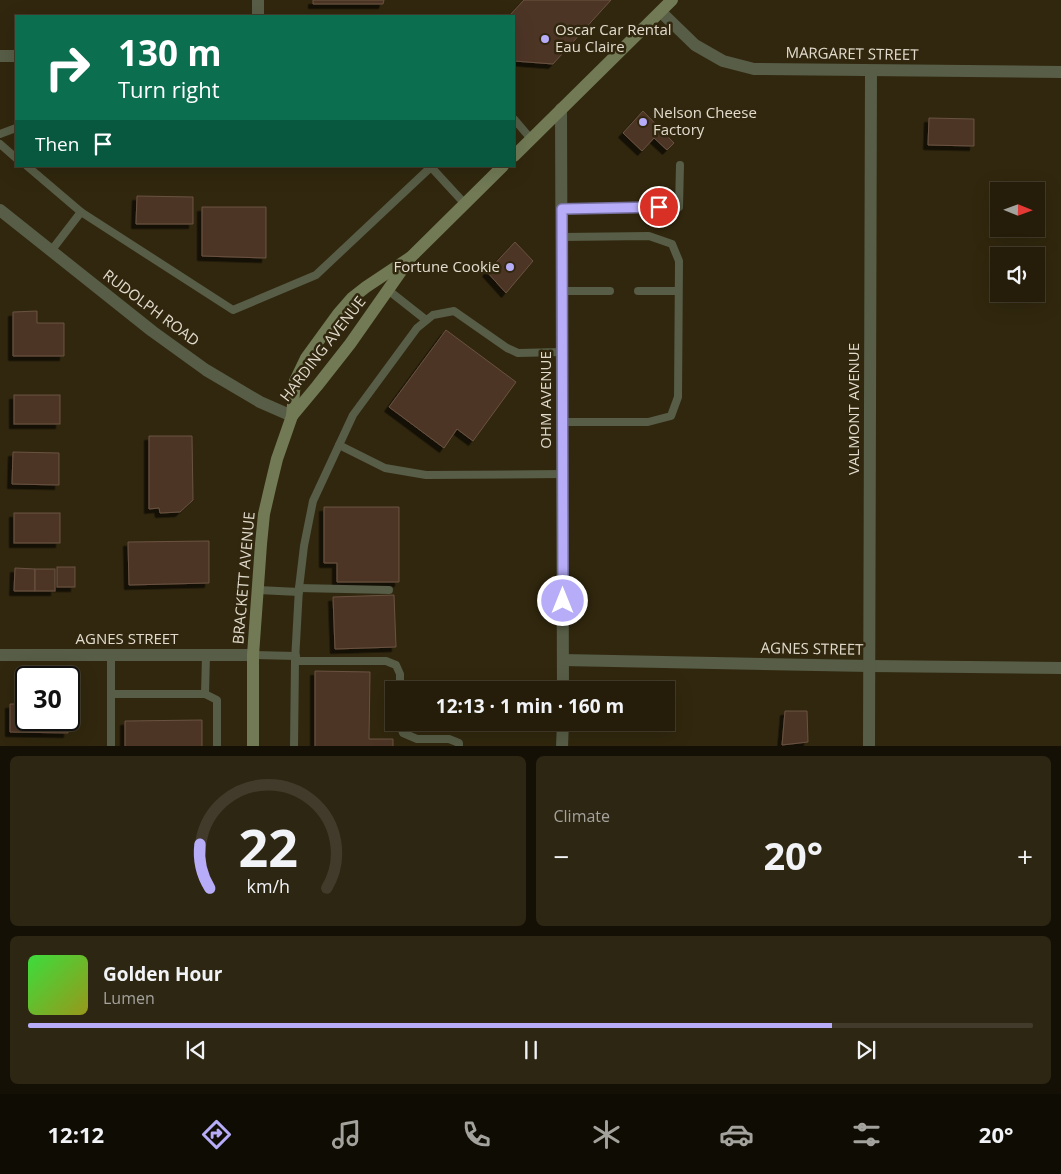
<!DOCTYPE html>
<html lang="en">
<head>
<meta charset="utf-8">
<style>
	:root { --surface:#251d0a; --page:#2d2613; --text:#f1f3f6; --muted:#a3a29c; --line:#423b2b; --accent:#b6acf8 }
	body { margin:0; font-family:"Open Sans",sans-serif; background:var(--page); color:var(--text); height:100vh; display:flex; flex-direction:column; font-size:19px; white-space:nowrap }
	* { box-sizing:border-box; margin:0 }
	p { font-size:16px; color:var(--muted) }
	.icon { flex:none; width:28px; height:28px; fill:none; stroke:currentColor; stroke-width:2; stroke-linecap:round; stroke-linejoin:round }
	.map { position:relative; height:746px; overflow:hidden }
	.side { display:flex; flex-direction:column; gap:10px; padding:10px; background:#141006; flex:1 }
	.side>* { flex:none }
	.banner { position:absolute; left:15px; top:15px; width:500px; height:152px; border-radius:0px; box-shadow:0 5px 20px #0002,0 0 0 1px var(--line); background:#0b6e4f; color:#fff; overflow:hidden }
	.needle { width:32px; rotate:91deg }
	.fabs { position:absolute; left:990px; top:182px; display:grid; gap:10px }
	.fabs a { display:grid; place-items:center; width:55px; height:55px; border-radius:0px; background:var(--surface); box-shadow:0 5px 20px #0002,0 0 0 1px var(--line); font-size:25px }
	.speed { position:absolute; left:15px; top:666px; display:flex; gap:10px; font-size:25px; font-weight:700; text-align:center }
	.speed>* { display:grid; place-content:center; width:65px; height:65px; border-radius:50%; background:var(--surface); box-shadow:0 5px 20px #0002,0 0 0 1px var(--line); line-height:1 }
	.speed .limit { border:2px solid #111; border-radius:8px; background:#fff; color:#111 }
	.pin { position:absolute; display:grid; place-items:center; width:42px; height:42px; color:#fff; margin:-21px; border:2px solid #fff; border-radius:50%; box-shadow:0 1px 5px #0007 }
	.me { position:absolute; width:55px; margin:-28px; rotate:0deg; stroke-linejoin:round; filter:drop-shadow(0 0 4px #0008) }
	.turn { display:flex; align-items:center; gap:18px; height:105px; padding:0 20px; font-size:22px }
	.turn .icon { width:65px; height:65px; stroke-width:2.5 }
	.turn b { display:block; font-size:35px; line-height:42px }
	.then { display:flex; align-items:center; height:48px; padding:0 20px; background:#0003; gap:10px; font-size:19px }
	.big { font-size:38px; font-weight:700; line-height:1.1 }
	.side .tile { flex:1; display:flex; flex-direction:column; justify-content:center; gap:8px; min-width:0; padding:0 18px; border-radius:8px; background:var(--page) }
	.side .dial { align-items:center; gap:0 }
	.dial svg { height:130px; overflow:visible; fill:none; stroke:var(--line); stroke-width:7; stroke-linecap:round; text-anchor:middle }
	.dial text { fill:var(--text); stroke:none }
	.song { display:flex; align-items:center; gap:15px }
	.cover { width:60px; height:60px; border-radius:8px; background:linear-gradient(135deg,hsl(120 70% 55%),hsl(60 70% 35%)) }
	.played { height:5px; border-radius:2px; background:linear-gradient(90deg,var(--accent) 80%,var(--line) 80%) }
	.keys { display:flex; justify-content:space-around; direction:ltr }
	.heat { display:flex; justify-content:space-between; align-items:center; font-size:28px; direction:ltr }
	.side .tiles { flex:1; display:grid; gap:10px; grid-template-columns:1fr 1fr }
	.tile:last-child { grid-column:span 2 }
	.trip { position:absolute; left:385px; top:681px; width:290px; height:50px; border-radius:0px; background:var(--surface); box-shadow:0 5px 20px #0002,0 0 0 1px var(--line); font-weight:700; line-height:50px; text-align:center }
	.dock { display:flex; height:80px; justify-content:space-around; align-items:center; background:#0f0c04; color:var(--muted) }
	.dock .icon { width:35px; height:35px }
	.dock .current { color:var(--accent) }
	.dock b { font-size:22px; color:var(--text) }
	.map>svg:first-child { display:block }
	.building { fill:#4d3626; stroke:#6a5241; filter:url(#shadow) }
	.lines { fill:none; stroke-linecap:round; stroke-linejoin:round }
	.service { stroke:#575d46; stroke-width:8 }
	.minor { stroke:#575d46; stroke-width:12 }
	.tertiary { stroke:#575d46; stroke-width:12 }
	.secondary { stroke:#717a55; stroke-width:12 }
	.route-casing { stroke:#7670a1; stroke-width:12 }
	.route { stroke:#b6acf8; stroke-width:9 }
	.poi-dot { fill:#b6acf8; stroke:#31270e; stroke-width:2 }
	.labels { text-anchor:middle; stroke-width:5; stroke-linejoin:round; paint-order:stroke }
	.poi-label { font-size:15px; fill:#e2dbcd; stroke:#31270e; text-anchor:start }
	.street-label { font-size:15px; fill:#e2dbcd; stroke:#31270e }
</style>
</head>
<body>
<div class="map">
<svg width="1061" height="747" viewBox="0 0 1061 747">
	<defs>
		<filter id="shadow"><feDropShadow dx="-4.5" dy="4.5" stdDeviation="0" flood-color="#0009"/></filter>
	</defs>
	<rect width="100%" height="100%" fill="#31270e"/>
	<g class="building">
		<path d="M313,0h71l-1,4h-70z"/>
		<path d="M524,0h87l-58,64 -39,-3v-45h-5z"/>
		<path d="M643,111l31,32 -7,7 -13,-12 -12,13 -19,-18z"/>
		<path d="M929,118l45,1v27l-46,-1z"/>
		<path d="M137,196l56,1v27h-57z"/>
		<path d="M202,207h64v51l-64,-2z"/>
		<path d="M515,242l18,19 -27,32 -19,-21z"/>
		<path d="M37,311v12h27v33h-51v-44z"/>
		<path d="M446,330l70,52 -43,59 -16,-12 -13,19 -55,-41z"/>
		<rect x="14" y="395" width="46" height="29"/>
		<path d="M149,436h43l1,64 -13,12 -20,1 -1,-5 -10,1z"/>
		<path d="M13,452l46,1v32l-47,-1z"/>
		<path d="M324,507h75v75h-62v-19h-13z"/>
		<rect x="14" y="513" width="46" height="30"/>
		<path d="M209,541v42l-80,2 -1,-43z"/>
		<rect x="57" y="567" width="18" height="20"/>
		<path d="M15,568l20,1v22h-21z"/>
		<rect x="35" y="569" width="20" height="22"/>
		<path d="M394,595l2,52 -61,2 -2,-52z"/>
		<path d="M315,671l55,1 -1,67h24v8h-78z"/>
		<path d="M10,704h16v16h42v13l-58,-1z"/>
		<path d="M785,711h22l1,31 -26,3z"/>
		<path d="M202,720v27h-77v-26z"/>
	</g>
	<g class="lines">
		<g class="service">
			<path d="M514,119l17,20"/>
			<path d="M0,134l16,-6"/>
			<path d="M0,144l16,14"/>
			<path d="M27,166l54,46"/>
			<path d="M431,167l34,37"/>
			<path d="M562,209l117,-2 1,-42"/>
			<path d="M562,237l87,-1 23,8 7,17 -1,136 -7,19 -23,6h-85"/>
			<path d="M51,251l30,-39 152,98 83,-35 116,-109"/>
			<path d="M388,290l38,30"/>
			<path d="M562,291h48"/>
			<path d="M638,291h40"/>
			<path d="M339,445l46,23 41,7 137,-1"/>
			<path d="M299,588l90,2"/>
			<path d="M258,590l41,2"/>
			<path d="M253,655l43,1"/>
			<path d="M295,661l4,-73 5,-42 9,-45 40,-86 64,-87 16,-13 21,-4 53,37 11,5 44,-1"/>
			<path d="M111,694h94l1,-39"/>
			<path d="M205,694l12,6v47"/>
			<path d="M399,722l4,11 14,6h32l10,4v4"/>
			<path d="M111,747v-92"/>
			<path d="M294,747l1,-86h91l10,4 4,9v16"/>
		</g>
		<g class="minor">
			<path d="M661,12l34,33 28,16 31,8 307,3"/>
			<path d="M258,16v-16"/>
			<path d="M0,56h16"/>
			<path d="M561,109l2,581"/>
			<path d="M0,655h253"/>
			<path d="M563,660l306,6 192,2"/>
			<path d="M562,747l1,-25"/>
			<path d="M869,747l2,-676"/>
		</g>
		<path class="tertiary" d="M0,210l152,121 54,39 54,32 32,14"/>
		<g class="secondary">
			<path d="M514,156l158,-156"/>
			<path d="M292,416l25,-30 33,-42 61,-87 92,-91"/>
			<path d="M253,747v-92l8,-111 3,-30 6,-26 7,-29 15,-43 3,-35 11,-23 32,-44 14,-16 14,-11 45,-30"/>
		</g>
	</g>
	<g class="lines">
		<g class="route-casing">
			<path id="route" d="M563,601l-1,-392 97,-2"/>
		</g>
		<use href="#route" class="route"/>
	</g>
	<g class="poi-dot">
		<circle cx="545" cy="39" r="5"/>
		<circle cx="643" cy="122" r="5"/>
		<circle cx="510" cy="267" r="5"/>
	</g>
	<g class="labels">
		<g class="poi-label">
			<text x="555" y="35">Oscar Car Rental<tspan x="555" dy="17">Eau Claire</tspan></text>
			<text x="653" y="118">Nelson Cheese<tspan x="653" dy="17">Factory</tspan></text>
			<text x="500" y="272" text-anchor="end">Fortune Cookie</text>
		</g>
		<g class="street-label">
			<text transform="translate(852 54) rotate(1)" y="5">MARGARET STREET</text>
			<text transform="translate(151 308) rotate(37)" y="5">RUDOLPH ROAD</text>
			<text transform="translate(323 349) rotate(-52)" y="5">HARDING AVENUE</text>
			<text transform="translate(546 400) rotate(-90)" y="5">OHM AVENUE</text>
			<text transform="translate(854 409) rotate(-90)" y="5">VALMONT AVENUE</text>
			<text transform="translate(244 578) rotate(-85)" y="5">BRACKETT AVENUE</text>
			<text x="127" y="644">AGNES STREET</text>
			<text transform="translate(812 649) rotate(1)" y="5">AGNES STREET</text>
		</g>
	</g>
</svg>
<div class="fabs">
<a><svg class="needle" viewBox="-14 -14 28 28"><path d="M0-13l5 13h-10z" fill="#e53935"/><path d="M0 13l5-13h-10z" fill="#a3a29c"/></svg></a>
<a><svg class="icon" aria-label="sound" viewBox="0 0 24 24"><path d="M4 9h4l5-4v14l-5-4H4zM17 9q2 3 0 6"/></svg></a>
</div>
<div class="speed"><div class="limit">30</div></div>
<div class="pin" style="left:659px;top:207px;background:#d93025"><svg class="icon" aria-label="arrive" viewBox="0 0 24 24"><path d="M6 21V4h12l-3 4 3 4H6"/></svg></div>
<svg class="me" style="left:563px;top:601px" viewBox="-20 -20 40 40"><circle r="17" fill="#b6acf8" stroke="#fff" stroke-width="3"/><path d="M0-11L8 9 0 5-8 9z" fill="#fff"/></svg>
<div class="trip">12:13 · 1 min · 160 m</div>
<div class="banner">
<div class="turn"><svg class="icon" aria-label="right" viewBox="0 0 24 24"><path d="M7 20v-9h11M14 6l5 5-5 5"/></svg><div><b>130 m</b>Turn right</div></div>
<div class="then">Then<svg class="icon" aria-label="arrive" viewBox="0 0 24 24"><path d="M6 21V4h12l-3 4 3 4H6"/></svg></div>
</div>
</div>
<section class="side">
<div class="tiles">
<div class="tile dial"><svg viewBox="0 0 100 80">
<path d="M14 69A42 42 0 1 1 86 69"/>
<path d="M14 69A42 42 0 0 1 8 42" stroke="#b6acf8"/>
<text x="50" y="56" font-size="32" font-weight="700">22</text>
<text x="50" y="72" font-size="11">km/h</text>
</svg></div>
<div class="tile"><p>Climate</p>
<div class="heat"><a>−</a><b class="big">20°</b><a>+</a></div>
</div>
<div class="tile">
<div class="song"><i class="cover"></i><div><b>Golden Hour</b><p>Lumen</p></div></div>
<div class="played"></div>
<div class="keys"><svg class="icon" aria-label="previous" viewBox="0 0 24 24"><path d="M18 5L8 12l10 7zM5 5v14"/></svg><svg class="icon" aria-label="pause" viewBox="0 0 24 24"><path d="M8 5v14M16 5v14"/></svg><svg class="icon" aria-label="next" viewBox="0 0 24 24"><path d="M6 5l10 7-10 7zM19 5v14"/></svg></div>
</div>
</div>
</section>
<nav class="dock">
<b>12:12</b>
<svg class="icon current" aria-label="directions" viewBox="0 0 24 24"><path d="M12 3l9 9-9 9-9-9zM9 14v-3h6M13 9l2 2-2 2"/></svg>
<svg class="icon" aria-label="music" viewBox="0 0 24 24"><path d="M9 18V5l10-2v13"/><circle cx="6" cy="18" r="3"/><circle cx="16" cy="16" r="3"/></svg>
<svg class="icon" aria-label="phone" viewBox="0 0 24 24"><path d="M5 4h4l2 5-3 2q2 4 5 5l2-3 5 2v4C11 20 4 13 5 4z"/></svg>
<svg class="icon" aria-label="climate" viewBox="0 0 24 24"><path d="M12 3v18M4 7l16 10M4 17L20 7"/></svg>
<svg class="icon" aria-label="car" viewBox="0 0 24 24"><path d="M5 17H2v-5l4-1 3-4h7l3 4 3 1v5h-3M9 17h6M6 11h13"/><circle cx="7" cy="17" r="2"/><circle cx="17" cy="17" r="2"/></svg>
<svg class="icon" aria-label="filters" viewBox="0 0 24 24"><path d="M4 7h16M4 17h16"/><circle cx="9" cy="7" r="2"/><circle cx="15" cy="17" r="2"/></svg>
<b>20°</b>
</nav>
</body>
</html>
